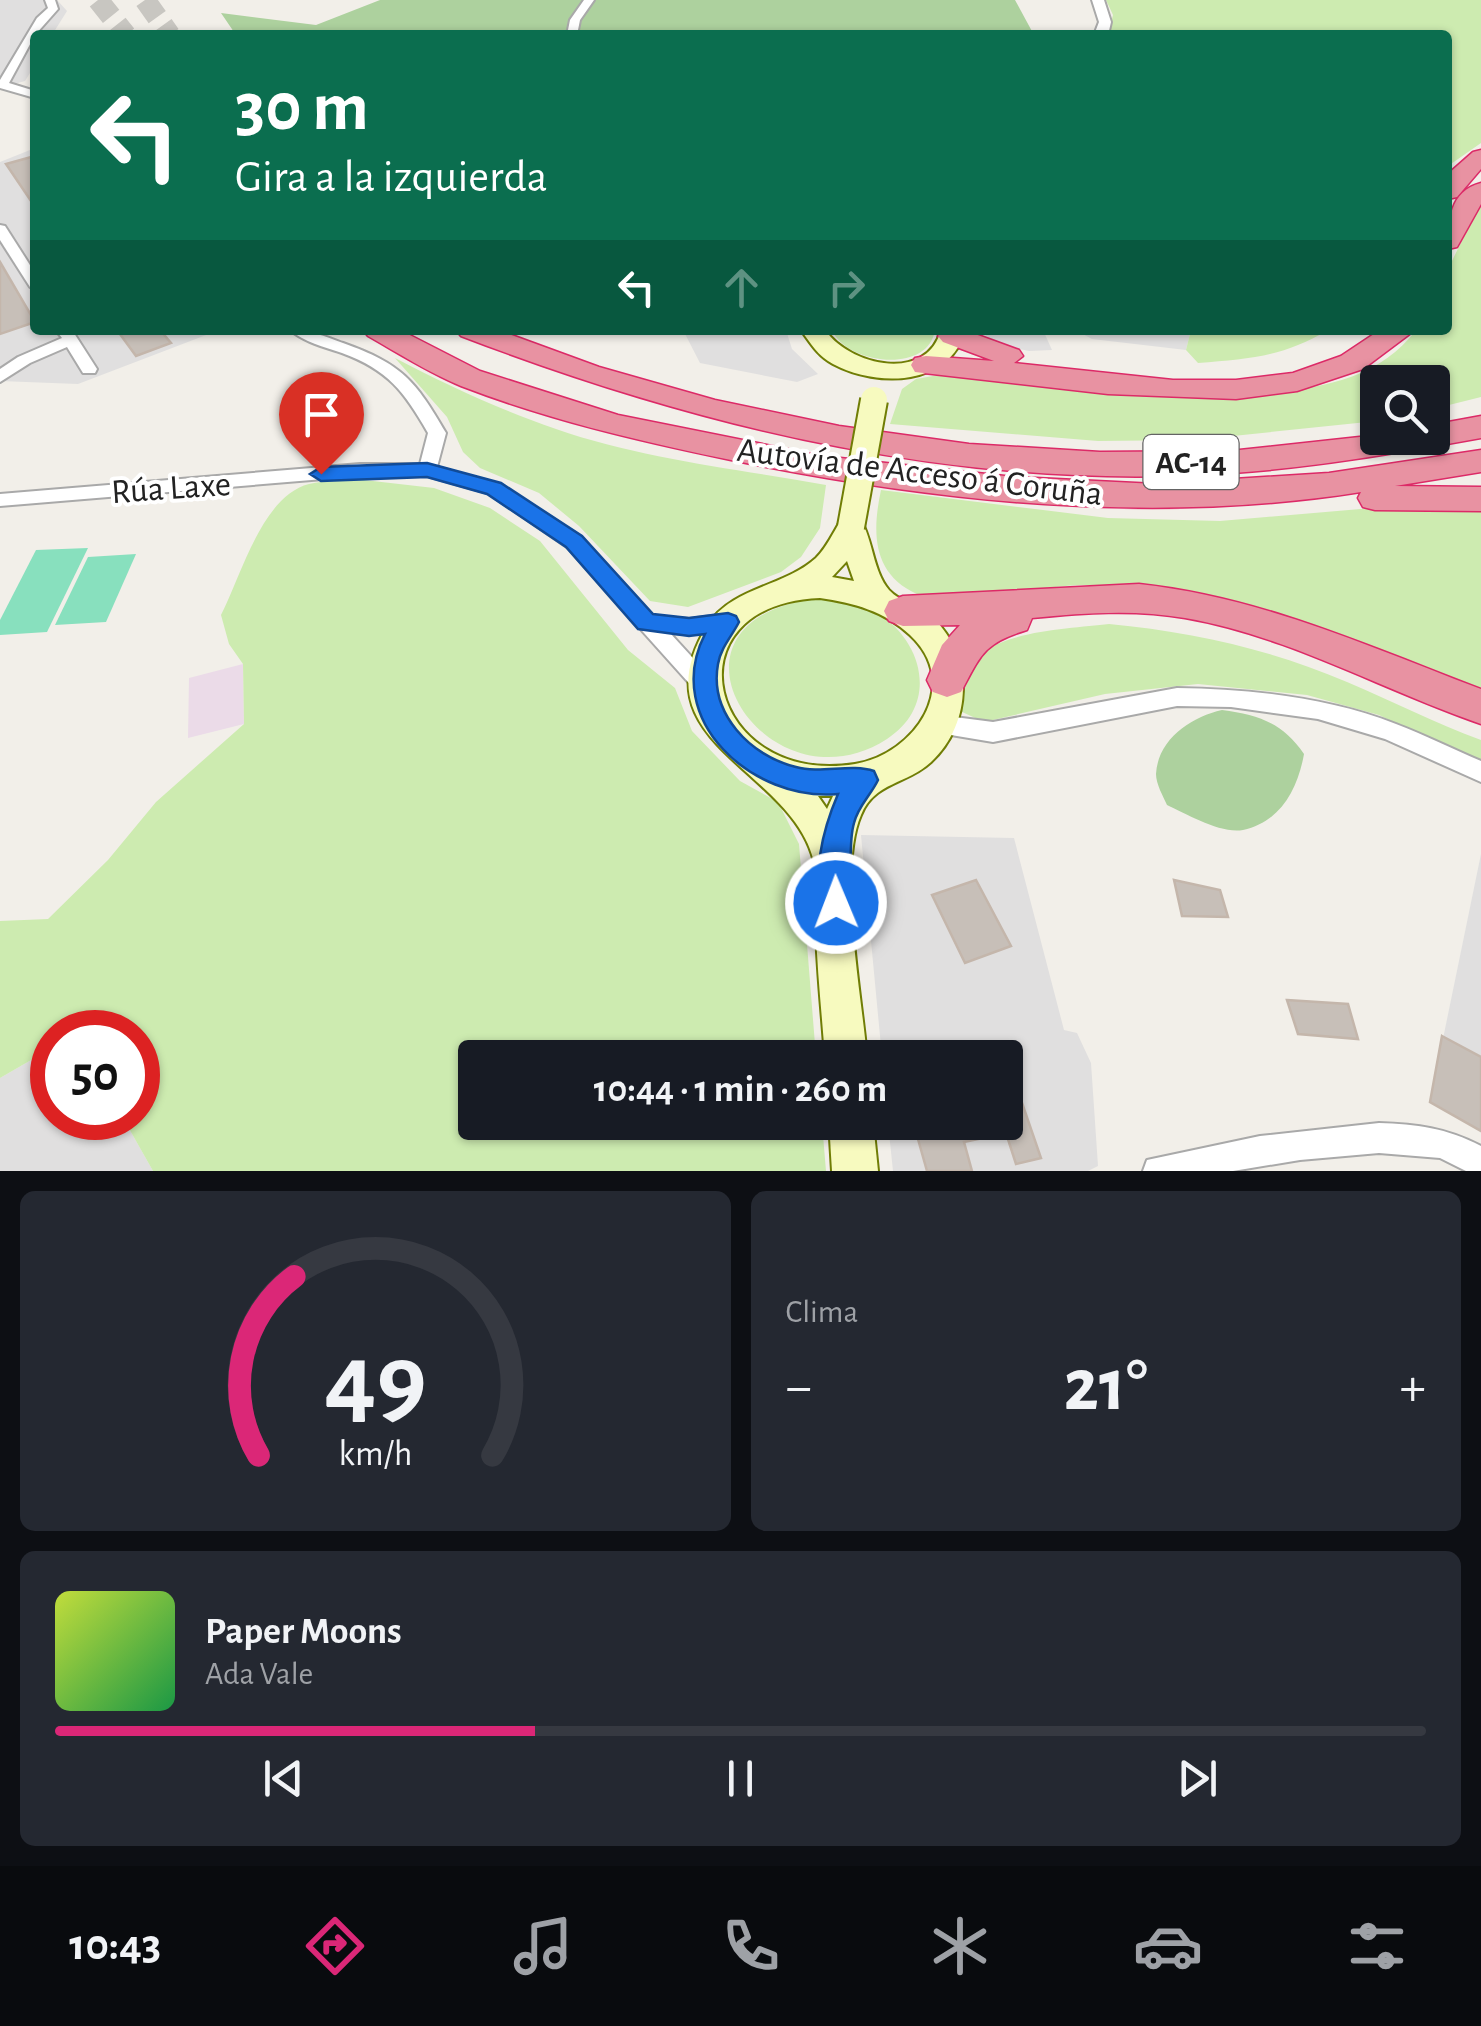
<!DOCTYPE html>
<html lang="es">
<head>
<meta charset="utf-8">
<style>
	:root { --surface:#171b24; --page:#242831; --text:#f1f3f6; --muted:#9ea1a6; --line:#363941; --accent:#db2777 }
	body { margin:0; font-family:"Alegreya Sans",sans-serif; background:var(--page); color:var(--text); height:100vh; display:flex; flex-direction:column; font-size:38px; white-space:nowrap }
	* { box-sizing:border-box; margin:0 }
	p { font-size:32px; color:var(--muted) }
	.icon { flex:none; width:55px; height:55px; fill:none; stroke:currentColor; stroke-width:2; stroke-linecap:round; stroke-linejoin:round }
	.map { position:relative; height:1171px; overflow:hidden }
	.details { display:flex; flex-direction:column; gap:20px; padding:20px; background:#0d0f14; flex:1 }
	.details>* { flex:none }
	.banner { position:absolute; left:30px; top:30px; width:1422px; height:305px; border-radius:10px; box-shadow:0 2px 8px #0004; background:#0b6e4f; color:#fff; overflow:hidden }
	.controls { position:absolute; left:1360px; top:365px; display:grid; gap:20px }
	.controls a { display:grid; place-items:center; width:90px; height:90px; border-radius:10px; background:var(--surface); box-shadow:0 2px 8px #0004; font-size:50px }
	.speed { position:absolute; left:30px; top:1010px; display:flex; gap:20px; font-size:50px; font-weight:700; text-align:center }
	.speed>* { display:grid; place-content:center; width:130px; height:130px; border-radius:50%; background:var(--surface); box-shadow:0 2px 8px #0004; line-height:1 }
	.speed .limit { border:15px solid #d22; background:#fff; color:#111 }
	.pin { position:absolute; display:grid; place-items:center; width:85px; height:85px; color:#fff; margin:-102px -42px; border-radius:50% 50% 50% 0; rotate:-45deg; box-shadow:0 0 10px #0007 }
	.pin .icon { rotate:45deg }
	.me { position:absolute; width:110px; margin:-55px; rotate:359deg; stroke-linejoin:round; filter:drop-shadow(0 0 8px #0008) }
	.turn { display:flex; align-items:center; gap:35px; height:210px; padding:0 40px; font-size:45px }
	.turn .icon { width:130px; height:130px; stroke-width:2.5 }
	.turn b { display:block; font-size:70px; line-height:85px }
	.lanes { display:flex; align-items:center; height:95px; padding:0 40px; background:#0003; justify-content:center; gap:50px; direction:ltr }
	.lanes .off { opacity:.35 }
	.big { font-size:75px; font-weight:700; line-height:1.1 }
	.details .widget { flex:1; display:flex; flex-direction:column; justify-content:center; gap:15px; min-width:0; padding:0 35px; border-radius:15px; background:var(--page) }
	.details .dial { align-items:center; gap:0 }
	.dial svg { height:260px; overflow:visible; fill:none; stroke:var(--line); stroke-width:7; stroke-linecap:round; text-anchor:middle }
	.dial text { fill:var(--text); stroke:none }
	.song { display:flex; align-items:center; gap:30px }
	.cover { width:120px; height:120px; border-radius:15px; background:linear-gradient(135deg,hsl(70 70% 55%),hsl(140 70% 35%)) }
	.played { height:10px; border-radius:5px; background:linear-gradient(90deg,var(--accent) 35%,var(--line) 35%) }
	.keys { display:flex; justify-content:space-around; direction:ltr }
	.heat { display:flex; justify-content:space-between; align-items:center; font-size:55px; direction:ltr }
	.details .tiles { flex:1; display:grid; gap:20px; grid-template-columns:1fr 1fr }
	.widget:last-child { grid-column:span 2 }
	.trip { position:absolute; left:458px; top:1040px; width:565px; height:100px; border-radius:10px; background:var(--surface); box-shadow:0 2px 8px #0004; font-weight:700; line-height:100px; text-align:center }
	.menu { display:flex; height:160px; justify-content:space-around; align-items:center; background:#090b0e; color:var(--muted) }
	.menu .icon { width:70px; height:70px }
	.menu .current { color:var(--accent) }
	.menu b { font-size:45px; color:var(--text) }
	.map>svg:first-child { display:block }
	.residential { fill:#e0dfdf }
	.industrial { fill:#ebdbe8 }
	.grass { fill:#cdebb0 }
	.forest { fill:#add19e }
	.pitch { fill:#88e0be }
	.building { fill:#c7bfb8; stroke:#c4b6ab; stroke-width:2.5 }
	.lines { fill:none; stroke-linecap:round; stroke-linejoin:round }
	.motorway-tunnel { stroke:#c8c6c1; stroke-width:21; stroke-dasharray:21 10; stroke-linecap:butt }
	.minor-casing { stroke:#a9a9a9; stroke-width:4 }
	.tertiary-casing { stroke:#a9a9a9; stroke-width:4 }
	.secondary-casing { stroke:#707d05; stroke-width:4 }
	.motorway-casing { stroke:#dc2a67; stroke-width:3 }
	.minor { fill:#fff; fill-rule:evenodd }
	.tertiary { fill:#fff; fill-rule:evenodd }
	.secondary { fill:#f7fabf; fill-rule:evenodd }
	.motorway { fill:#e892a2; fill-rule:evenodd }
	.secondary-bridge-casing { stroke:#707d05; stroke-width:30; stroke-linecap:butt }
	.secondary-bridge { stroke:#f7fabf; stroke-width:26 }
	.route { fill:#1a73e8; stroke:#114b97; stroke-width:2.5 }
	.labels { text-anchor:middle; stroke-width:8; stroke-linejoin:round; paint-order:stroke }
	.shield { fill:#fff; stroke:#646464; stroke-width:2.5 }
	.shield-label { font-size:32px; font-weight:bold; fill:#222 }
	.street-label { font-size:35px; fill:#222; stroke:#fff }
</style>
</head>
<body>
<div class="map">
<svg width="1481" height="1171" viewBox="0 0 1481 1171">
	<rect width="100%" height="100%" fill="#f2efe9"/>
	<g class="residential">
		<path d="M0,0h57l10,11 -15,24h-17v30l-10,16 -25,7z"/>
		<path d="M35,148v182l179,2 -136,52 -78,-3v-219z"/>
		<path d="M683,330h103l6,19 26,25 -21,8 -97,-19z"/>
		<path d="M977,330h66l9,20 -23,1 -28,-6z"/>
		<path d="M1075,330h116l-5,20 -94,-11z"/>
		<path d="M861,835l153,3 50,192 13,3 14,30 7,103 -10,5h-195l-5,-48 117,-1v-64l-123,-1z"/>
		<path d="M1481,854v277l-51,-29z"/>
		<path d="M52,1048v70h71l30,53h-153v-93z"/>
	</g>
	<path class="industrial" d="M243,664l1,60 -56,14 1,-60z"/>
	<g class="grass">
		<path d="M1106,0h375v143l-33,23v-131h-340l5,-20z"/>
		<path d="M1481,202v195l-48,12 -1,-27h-54l-1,39 -183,19 -96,1 -208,-17 12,-35 14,-10 34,-6c59,4 118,8 177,12 89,6 227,28 289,-55h32v-61z"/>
		<path d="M832,330h103c-7,45 -89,34 -103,0z"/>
		<path d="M1191,330h137c-46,27 -78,29 -130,33l-12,-13z"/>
		<path d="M395,358c52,27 105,52 161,71 86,30 181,40 270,56l-6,43 -19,29 -20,15 -93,35 -38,-6 -71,-75 -40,-33 -59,-25 -17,-16 -16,-35z"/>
		<path d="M364,480l70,8 56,20 50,33 88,109 47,38 17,43 48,50 38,21 21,42 17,213 -341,1v64l347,1 4,48h-673l-30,-53h15v-86h-86v16l-52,30v-157l48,-2 60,-59 48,-58 88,-78 -1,-60 -14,-20 -8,-29c20,-39 41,-119 88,-131 17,-4 37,-3 55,-4z"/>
		<path d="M881,490l227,28 112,3 199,-17 62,7v180c-102,-39 -204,-87 -313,-101 -27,-3 -56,-5 -84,-5 -34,0 -142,20 -167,9 -45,-20 -45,-62 -36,-104z"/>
		<path d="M820,598c20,3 41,5 59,16 46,30 59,92 8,125 -120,78 -250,-120 -67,-141z"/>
		<path d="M1109,624c83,8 161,25 238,58 45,19 88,41 134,58v25l-102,-50 -72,-20 -109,-11 -93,10 -121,28 -24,-11c1,-12 0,-28 5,-39 20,-42 104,-43 144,-48z"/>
	</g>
	<g class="forest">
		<path d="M380,0h635l19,35h-798l-15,-22 95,12z"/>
		<path d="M1222,710c37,5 61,13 82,44 -6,34 -23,68 -61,76 -23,4 -56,-16 -76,-25 -4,-9 -11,-21 -11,-31 2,-35 35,-57 66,-64z"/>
	</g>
	<g class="pitch">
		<path d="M88,548l-41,84 -47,3v-15l36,-70z"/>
		<path d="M136,554l-30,68 -51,3 33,-68z"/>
	</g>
	<g class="building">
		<path d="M35,156v51l-29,-43z"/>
		<path d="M0,262l35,60 -35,12z"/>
		<path d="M117,330h43l11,13 -35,13z"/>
		<path d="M976,880l35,66 -46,17 -33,-68z"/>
		<path d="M1174,880l46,10 8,27 -46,-1z"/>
		<path d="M1287,1000l61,4 10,35 -60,-5z"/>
		<path d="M1442,1036l39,21v74l-51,-29z"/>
		<path d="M1008,1062l33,96 -25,6 -10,-31 -42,9 8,29h-45l-11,-39 16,-3 -2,-7h75v-59z"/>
	</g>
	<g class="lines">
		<g class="motorway-tunnel">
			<path d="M98,0l28,35"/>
			<path d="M145,0l25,35"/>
		</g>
		<g class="minor-casing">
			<g id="minor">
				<path d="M45,0h10l3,9 -23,26 -26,48 26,8v7l-35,-10v-8l37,-62 11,-10z"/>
				<path d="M584,0h10l-14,20 -3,15h-10l3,-15z"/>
				<path d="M0,225l5,1 30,47v15l-5,-1 -30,-47z"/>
				<path d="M60,330h12l25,39 -2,4h-12l-16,-26 -37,16 -30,19v-13l18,-12 44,-19 -4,-5z"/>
				<path d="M290,330c20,0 34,6 53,13 59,21 72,37 103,90l-9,34 63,18 81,52 72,79 36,3 38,-5 7,2 3,6 -3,6c-21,6 -43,7 -64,5l42,46 3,6 -3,6 -8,3 -8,-3 -129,-144 -79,-54 -61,-17h-67l-360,30v-12l360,-30h60l8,-31c-24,-42 -40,-63 -86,-80 -18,-6 -38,-11 -52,-23z"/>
				<path d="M1177,688c74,1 150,9 219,36 29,11 57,25 85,37v21l-96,-43 -67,-20 -87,-12 -54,-1 -184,36 -54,-9 -8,-2 -3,-7 3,-7 8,-2 54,7z"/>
				<path d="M1379,1123c37,1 68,5 102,23v25h-15l-26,-13 -61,-5 -79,7 -67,11h-90l4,-11 113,-24z"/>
			</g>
		</g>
		<g class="tertiary-casing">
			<path id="tertiary" d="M1092,0h12l7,22 -3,13h-14l5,-13z"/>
		</g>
		<g class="secondary-casing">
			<g id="secondary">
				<path d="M801,330h24c25,36 102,53 116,0h24c-14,56 -87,58 -132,34 -15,-8 -22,-20 -32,-34z"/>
				<path d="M851,517l10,3c12,21 12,51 28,70 11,12 32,17 45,29 40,39 38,105 -3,143 -23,22 -57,20 -70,53 -24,55 1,181 6,243h-42c-3,-44 -8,-87 -9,-130 -1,-19 3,-42 -1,-61 -17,-98 -181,-121 -108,-241 24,-39 77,-39 109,-68 11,-11 17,-25 25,-38zM847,561l7,20 -22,-4zM820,598c34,5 64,13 90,37 53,49 5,119 -55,129 -146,23 -192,-159 -35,-166zM818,796h15l-6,13z"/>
				<path d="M829,1122h44l5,49h-46z"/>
			</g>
		</g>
		<g class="motorway-casing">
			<g id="motorway">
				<path d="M1481,150v19l-24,28 -9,2v-25l25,-22z"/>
				<path d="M1481,183v21l-24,43 -9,2c0,-27 1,-58 33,-66z"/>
				<path d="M363,330h37l80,41 138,44 204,41 192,21 142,7 173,-11 152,-23v22l-86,14 86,1v24l-106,-1 -12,-3 -5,-9 3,-6c-207,33 -426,10 -630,-32 -92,-19 -182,-40 -270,-74 -32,-13 -63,-33 -93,-50z"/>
				<path d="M456,330h42l101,37 116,33 124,26 130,18 131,8 130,-1 148,-16 54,3v-13l49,-9v22c-83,15 -164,29 -248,35 -265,19 -527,-43 -772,-137z"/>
				<path d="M942,330h22l55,20 4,6 -9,7 159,17h63l57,-7 48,-17 39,-26h35l-52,39 -66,22 -61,8 -128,-5 -193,-22 -4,-7 4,-7 11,-2 68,5 -51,-19 -5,-6z"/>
				<path d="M1139,584c121,13 229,62 342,105v35c-99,-34 -192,-88 -296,-106 -51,-9 -102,-5 -153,0l-5,12c-43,13 -46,24 -66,62l-14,5 -14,-5 -6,-12 15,-35 18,-20 -57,1 -14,-5 -5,-10 5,-10 14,-5z"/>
			</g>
		</g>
		<use href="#minor" class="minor"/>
		<use href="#tertiary" class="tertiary"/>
		<use href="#secondary" class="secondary"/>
		<use href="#motorway" class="motorway"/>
		<g class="secondary-bridge-casing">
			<path id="secondary-bridge" d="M851,527l23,-127"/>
		</g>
		<use href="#secondary-bridge" class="secondary-bridge"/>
	</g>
	<path class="route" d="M427,463l74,20 81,53 71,78 36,4 39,-5 8,3 3,6c-7,14 -18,25 -21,42 -9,49 32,92 78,103 25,7 55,-4 78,4l4,9c-7,15 -20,26 -24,43 -8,28 2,68 -8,90l-10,4 -10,-4c-16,-36 -3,-84 12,-119 -85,8 -177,-74 -133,-160l-16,2 -51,-7 -72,-82 -79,-53 -60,-17 -106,4 -11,-7 11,-7z"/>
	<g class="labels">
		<rect class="shield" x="1143.5" y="435" width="95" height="54" rx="8"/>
		<g class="shield-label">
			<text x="1191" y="473">AC-14</text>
		</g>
		<g class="street-label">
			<text transform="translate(920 471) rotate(7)" y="12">Autovía de Acceso á Coruña</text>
			<text transform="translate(171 487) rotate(-4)" y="12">Rúa Laxe</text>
		</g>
	</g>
</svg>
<div class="controls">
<a><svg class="icon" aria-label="search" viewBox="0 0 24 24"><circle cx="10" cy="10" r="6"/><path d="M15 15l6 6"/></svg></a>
</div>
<div class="speed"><div class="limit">50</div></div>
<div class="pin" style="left:321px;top:474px;background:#d93025"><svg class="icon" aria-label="arrive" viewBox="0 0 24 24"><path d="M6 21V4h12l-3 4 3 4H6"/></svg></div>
<svg class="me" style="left:836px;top:903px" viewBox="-20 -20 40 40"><circle r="17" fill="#1a73e8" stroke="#fff" stroke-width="3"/><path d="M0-11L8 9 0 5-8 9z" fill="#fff"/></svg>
<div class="trip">10:44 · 1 min · 260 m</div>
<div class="banner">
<div class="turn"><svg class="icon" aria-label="left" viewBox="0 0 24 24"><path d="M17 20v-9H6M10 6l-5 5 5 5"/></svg><div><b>30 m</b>Gira a la izquierda</div></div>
<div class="lanes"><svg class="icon" aria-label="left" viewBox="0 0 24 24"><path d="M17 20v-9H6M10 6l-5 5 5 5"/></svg><svg class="icon off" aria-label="ahead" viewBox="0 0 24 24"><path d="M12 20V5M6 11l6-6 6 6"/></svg><svg class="icon off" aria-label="right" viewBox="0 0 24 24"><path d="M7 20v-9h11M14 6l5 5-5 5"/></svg></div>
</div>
</div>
<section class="details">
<div class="tiles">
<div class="widget dial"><svg viewBox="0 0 100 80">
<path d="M14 69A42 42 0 1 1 86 69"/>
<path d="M14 69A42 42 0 0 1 25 14" stroke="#db2777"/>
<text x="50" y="56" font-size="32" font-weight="700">49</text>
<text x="50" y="72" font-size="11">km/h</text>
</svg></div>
<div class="widget"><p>Clima</p>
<div class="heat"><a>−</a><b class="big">21°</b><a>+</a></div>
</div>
<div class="widget">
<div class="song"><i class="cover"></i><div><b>Paper Moons</b><p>Ada Vale</p></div></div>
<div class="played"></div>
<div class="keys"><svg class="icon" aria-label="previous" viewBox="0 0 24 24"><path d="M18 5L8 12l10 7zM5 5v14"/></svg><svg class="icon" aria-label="pause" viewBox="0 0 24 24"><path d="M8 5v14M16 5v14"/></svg><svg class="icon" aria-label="next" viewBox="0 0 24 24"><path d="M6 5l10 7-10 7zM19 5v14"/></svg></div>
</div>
</div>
</section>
<nav class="menu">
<b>10:43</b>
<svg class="icon current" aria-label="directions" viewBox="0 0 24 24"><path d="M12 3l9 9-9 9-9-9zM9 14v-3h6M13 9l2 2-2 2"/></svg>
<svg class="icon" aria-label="music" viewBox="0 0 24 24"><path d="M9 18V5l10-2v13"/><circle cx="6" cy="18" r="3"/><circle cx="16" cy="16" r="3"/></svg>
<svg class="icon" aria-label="phone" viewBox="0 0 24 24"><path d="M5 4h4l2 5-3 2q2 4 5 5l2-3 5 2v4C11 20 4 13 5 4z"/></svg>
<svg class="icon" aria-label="climate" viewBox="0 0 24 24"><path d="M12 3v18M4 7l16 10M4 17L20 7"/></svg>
<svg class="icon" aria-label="car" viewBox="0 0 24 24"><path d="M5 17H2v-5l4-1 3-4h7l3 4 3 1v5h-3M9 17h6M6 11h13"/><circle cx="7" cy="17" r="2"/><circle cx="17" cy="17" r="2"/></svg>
<svg class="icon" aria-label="filters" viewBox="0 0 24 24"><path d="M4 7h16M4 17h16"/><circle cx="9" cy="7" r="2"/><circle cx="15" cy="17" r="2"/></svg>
</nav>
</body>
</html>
